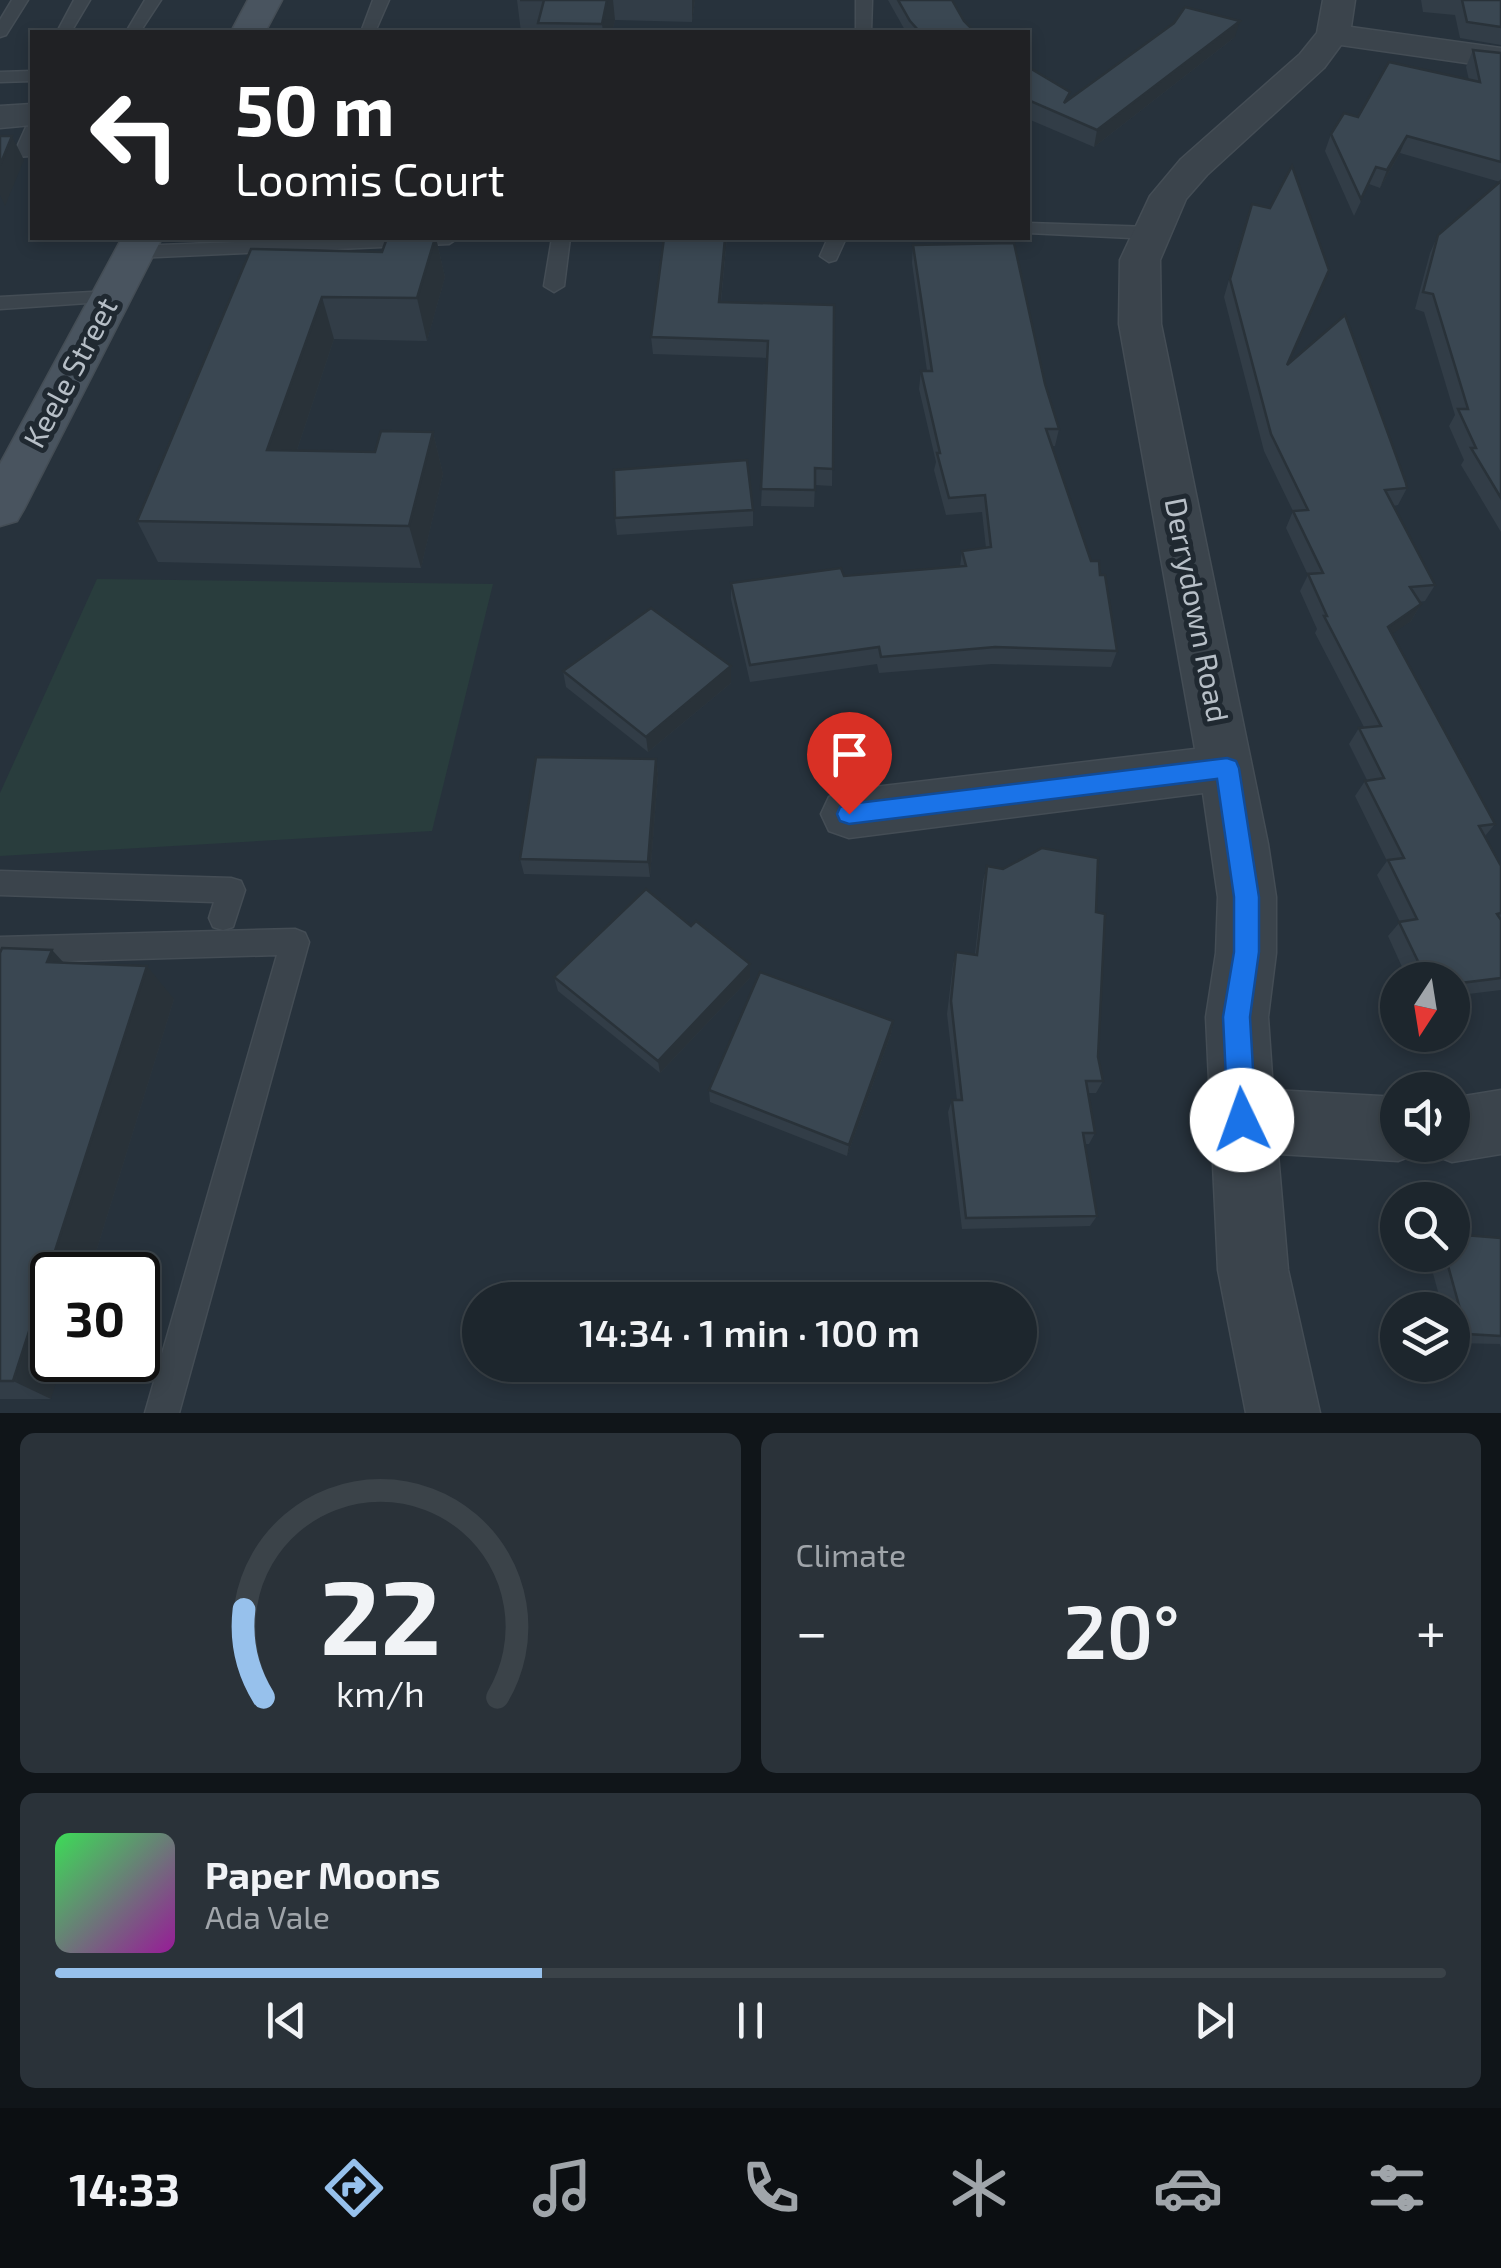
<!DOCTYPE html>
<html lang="en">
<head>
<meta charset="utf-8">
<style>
	:root { --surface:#1d262d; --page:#2a3239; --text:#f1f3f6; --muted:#a0a5aa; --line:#3b4349; --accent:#97c1ec }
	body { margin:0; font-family:"Exo 2",sans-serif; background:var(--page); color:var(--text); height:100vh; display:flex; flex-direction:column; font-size:38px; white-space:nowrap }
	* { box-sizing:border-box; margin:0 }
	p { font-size:32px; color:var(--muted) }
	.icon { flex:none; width:55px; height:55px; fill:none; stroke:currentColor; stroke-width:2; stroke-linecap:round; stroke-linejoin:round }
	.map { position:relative; height:1413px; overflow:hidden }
	.details { display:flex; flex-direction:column; gap:20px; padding:20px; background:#101519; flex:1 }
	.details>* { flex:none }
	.top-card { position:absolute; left:30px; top:30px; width:1000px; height:210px; border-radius:0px; box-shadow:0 5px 15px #0003,0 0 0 2px var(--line); background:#202124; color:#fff; overflow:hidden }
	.needle { width:65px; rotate:192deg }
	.buttons { position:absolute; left:1380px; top:962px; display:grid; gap:20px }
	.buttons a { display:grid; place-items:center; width:90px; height:90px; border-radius:50%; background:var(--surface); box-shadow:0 5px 15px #0003,0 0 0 2px var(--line); font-size:50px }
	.speed { position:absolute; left:30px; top:1252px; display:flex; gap:20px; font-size:50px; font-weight:700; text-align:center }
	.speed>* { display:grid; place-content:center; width:130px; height:130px; border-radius:50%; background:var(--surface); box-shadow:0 5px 15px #0003,0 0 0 2px var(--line); line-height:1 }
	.speed .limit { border:5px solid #111; border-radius:15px; background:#fff; color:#111 }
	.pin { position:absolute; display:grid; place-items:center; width:85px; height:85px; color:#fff; margin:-102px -42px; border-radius:50% 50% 50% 0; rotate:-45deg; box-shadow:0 0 10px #0007 }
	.pin .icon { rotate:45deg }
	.me { position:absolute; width:110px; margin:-55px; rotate:357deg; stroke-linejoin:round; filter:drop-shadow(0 0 8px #0008) }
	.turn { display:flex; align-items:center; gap:35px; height:210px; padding:0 40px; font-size:45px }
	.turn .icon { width:130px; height:130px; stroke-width:2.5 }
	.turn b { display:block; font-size:70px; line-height:85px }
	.big { font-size:75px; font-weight:600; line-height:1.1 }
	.details .card { flex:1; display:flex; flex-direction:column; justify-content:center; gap:15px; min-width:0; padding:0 35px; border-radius:15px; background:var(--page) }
	.details .dial { align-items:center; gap:0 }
	.dial svg { height:260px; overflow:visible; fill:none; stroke:var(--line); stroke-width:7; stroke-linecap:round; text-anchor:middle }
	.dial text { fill:var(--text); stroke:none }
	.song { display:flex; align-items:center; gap:30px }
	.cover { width:120px; height:120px; border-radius:15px; background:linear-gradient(135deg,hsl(130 70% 55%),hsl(300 70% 35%)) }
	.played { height:10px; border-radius:5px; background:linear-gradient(90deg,var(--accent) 35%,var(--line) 35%) }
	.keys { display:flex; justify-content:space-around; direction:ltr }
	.heat { display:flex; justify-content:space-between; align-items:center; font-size:55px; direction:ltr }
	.details .tiles { flex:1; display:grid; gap:20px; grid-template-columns:1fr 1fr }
	.card:last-child { grid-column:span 2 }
	.trip { position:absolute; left:462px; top:1282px; width:575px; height:100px; border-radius:50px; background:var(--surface); box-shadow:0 5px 15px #0003,0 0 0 2px var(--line); font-weight:600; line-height:100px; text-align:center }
	.tab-bar { display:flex; height:160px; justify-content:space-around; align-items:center; background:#0c0f12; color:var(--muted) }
	.tab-bar .icon { width:70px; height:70px }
	.tab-bar .current { color:var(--accent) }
	.tab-bar b { font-size:45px; color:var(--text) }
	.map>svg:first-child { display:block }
	.green { fill:#293d3d }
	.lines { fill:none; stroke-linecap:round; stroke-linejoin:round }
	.lane-casing { stroke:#444d55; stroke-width:3 }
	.street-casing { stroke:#444d55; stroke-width:3 }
	.secondary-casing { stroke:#444d55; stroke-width:3 }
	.lane { fill:#3b444c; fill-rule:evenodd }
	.street { fill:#3b444c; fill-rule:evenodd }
	.secondary { fill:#49545f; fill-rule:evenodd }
	.wall { fill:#323d47 }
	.shaded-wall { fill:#293239 }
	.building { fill:#3a4752; stroke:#293239; stroke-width:2.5 }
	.route { fill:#1a73e8; stroke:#114b97; stroke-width:2.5 }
	.labels { text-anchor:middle; stroke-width:10; stroke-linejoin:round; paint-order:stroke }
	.street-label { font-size:30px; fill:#b7bfc7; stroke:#202931 }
</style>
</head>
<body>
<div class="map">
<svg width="1501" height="1413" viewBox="0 0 1501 1413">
	<rect width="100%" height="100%" fill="#27323c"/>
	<path class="green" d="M97,579l396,5 -61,247 -432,25v-63z"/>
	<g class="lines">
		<g class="lane-casing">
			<g id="lane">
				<path d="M12,0h16l-22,35 -6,2v-17z"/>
				<path d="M74,0h16l-19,32h-14z"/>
				<path d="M145,0h16l-21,32h-14z"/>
				<path d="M373,0h16l-14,32h-14z"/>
				<path d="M856,0h16l-1,32h-15z"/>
				<path d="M32,71v10l-32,1v-10z"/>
				<path d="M32,126l-2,30 -30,2v-10l17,-1 9,-20z"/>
				<path d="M1028,223l124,4 9,6 -9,6 -124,-6z"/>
				<path d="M336,238h122l-9,6 -314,14 -9,-6 9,-6z"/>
				<path d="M552,238h18l-6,48 -10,6 -10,-6z"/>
				<path d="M828,238h18l-10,22 -7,2 -9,-6z"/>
				<path d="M110,291l7,2v8l-117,8v-12z"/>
				<path d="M0,871l231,7 10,3 4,9 -12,37 -10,3 -10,-3 -4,-9 5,-16 -214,-7z"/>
				<path d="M295,929l10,4 4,9 -130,471h-34l132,-458 -277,8v-26z"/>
			</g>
		</g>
		<g class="street-casing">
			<g id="street">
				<path d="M1323,0h32l-4,27 150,21v20l-160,-23 -17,23 -117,107 -21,24 -26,61 1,64 107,520 8,53v56l-8,64 5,73 125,7v48h26l-3,7 -23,9 -120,-7 10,116 32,143h-74l-28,-143 -12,-253 10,-64 2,-56 -15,-104 -354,45 -20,-7 -8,-17 8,-17 20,-7 346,-41 -76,-425 1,-64 30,-64 31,-37 119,-105 17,-21z"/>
				<path d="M32,104v21l-32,3v-22z"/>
				<path d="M1501,1090v64l-49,8 -23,-9 -3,-8h26v-47z"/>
			</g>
		</g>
		<g class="secondary-casing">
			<g id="secondary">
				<path d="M248,0h34l-17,32h-34z"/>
				<path d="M122,238h40l-138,271 -7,12 -17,5v-62z"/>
			</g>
		</g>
		<use href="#lane" class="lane"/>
		<use href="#street" class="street"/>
		<use href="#secondary" class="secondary"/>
	</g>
	<g class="wall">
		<path d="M517,0h178l-3,22 -77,-2 -3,12h-91z"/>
		<path d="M888,0h64l12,21 11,11h-69z"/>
		<path d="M1421,0h80v45l-41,-7 -5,-23 -32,-3z"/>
		<path d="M1235,37l-141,110 -66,-28v-52l40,33z"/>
		<path d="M1473,50l28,3v479l-40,-67 3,-5 -15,-34 6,-11 -31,-103 -9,-3 15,-56 8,-18 62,-53 -100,-29 -20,35 -11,-4 -15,32 -29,-65 6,-17 27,-17 111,-37 -3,-13z"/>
		<path d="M1246,221l83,49 -41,94 119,124 -9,17 -5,1 42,79 -10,16 -6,1 2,2 -10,17 -20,13 104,190 -10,12 16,30v124l-49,6v-16h-44l-20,-44 12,-14 -23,-47 10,-14 -32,-65 10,-15 2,-1 -18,-36 10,-16 5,-1 -49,-94 2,-4 -17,-38 8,-16 -22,-47 7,-17 -29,-60 -40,-154z"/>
		<path d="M387,238h49l9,39 -18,64 -93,-2 -37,111 78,2 58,-20 10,42 -22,94 -263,-6 -21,-41 114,-272 131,3z"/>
		<path d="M664,238h63l-6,64 113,3 -2,181 -17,-1 -1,22 -53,-1 7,-148 -115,-4 -2,-17z"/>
		<path d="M913,245l132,139 14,45 -4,17h-3l39,115 9,14 17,76 -6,16 -119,-3 -113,9 -2,-9 -127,18 -19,-83v-16l229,-16 2,-16 24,-3 -4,-36 -36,3 -12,-45 2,-8 -17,-73 2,-18h6l-15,-108z"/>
		<path d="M753,510v16l-136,9 -2,-17z"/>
		<path d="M731,666v17l-83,69 -82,-65 -3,-16z"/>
		<path d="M656,759l2,15 -8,103 -126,-3 -4,-15z"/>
		<path d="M987,866l109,46 2,145 5,24 -7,12h-8l7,40 -6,11h-4l12,72 -7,10 -128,3 -14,-117 4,-12h5l-10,-86 6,-49 3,-13 19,2 8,-73z"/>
		<path d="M52,950l12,13 110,36 -85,276h-37l-1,124h-51v-446z"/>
		<path d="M554,977l196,1 -90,95 -102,-82z"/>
		<path d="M893,1021l-2,13 -44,122 -137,-54 -1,-12z"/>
		<path d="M1501,1238v110l-1,-4 -48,-1v-33h-9l-15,-55h24z"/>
	</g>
	<g class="shaded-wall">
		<path d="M607,0h6l2,20 -3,12h-9l-1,-8z"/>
		<path d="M692,0h3l-3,22z"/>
		<path d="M1240,21l-5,16 -141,110 3,-17z"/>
		<path d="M12,136l12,24 -19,46 -5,-11v-30z"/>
		<path d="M1407,136l-7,17 -20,35 7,-18z"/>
		<path d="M435,238h1l9,39 -18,64 -10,-43z"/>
		<path d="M725,238h2l-8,81v-17z"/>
		<path d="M322,297l12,42 -51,153 -16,-42z"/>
		<path d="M433,432l10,42 -22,94 -12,-42z"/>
		<path d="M1421,604l-10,17 -33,23 10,-17z"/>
		<path d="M731,666v17l-83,69 -2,-15z"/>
		<path d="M656,759l2,15 -8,103 -2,-15z"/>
		<path d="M52,950l30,33 -35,-21z"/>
		<path d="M750,964v14l-90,95 -2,-12z"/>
		<path d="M147,966l27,33 -85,276h-37v85h11l-12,39 -38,-18z"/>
		<path d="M893,1021l-2,13 -44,122 2,-11z"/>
	</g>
	<g class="building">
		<path d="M520,0h87l-5,24 -64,-1 6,-23z"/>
		<path d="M898,0h54l12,21 11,11h-55l-10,-11z"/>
		<path d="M1462,0h39v27l-34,-5z"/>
		<path d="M1185,7l55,14 -143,109 -69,-30v-33l42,25 -6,11 110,-80z"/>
		<path d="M1473,50l28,3v109l-94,-26 -20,34 -11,-3 -15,32 -30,-65 13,-21 14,4 31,-55 91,20z"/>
		<path d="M0,136h12l-12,29z"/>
		<path d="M1292,166l37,104 -42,95 58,-50 61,168 1,5 -22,2 50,95 -25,2 11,17 -33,23 107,197 -16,2 22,40v47l-4,1 4,6v58l-49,6v-4h-25l-28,-58 18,-3 -29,-59 16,-2 -39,-77 19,-3 -25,-50 22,-2 -57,-110h3l-19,-42 15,-1 -30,-62 15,-1 -37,-76 -41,-155 22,-75 18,4z"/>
		<path d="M1501,181v317l-30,-50h5l-18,-39h10l-35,-115 -10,-2 15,-57z"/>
		<path d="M387,238h48l-18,60 -95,-1 -55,153 108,2 6,-21 52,1 -24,94 -272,-5 114,-272 131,3z"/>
		<path d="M664,238h61l-6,64 115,3 -1,164 -18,-1v22l-54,-1 7,-148 -117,-4z"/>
		<path d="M1014,243l31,141 14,45h-13l45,132h8l1,14h5l12,76 -122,-4 -114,10 -2,-10 -129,18 -19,-82 110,-15 3,8 122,-10 -4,-15 29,-4 -6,-52 -36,3 -12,-45h3l-19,-82h11l-19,-126z"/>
		<path d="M747,460l6,50 -138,8 -1,-48z"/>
		<path d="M651,608l80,58 -85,71 -83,-66z"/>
		<path d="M536,757l120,2 -8,103 -128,-3z"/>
		<path d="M1042,848l56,10 -2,54 9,2 -7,143 5,24h-17l9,52h-12l14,83 -131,2 -14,-118h10l-11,-99 5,-49 21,3 10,-89 16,3z"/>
		<path d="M646,889l45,37 5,-5 54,43 -92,97 -104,-84z"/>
		<path d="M2,948l50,2 -5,12 100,4 -134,415h-13v-428z"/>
		<path d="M760,972l133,49 -44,124 -140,-55z"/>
		<path d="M1452,1234l49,4v98l-34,-2 -22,-79h7z"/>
	</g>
	<path class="route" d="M1227,758l9,3 3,7 20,129v55l-9,65 6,103 -4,10 -10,4 -10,-4 -4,-10 -5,-103 11,-65v-55l-17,-118 -368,45 -9,-3 -3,-7 3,-7 9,-3z"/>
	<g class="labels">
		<g class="street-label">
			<text transform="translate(71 373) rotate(-62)" y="10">Keele Street</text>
			<text transform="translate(1196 610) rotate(79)" y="10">Derrydown Road</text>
		</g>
	</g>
</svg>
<div class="buttons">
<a><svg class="needle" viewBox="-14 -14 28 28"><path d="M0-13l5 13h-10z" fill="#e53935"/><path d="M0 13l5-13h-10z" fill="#a0a5aa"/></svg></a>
<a><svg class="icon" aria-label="sound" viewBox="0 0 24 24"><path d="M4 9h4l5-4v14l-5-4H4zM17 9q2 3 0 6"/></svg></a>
<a><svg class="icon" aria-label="search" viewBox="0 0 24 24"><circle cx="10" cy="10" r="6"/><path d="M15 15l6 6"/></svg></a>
<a><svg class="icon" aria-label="layers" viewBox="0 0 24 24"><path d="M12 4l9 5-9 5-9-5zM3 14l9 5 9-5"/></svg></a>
</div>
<div class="speed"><div class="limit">30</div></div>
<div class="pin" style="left:849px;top:814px;background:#d93025"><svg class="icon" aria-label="arrive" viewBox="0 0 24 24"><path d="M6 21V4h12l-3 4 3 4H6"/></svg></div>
<svg class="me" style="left:1242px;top:1120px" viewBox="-20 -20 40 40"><circle r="19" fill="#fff"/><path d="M0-13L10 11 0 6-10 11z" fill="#1a73e8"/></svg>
<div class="trip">14:34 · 1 min · 100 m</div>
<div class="top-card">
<div class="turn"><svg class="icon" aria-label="left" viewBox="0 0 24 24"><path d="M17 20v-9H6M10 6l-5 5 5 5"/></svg><div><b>50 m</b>Loomis Court</div></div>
</div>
</div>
<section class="details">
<div class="tiles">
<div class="card dial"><svg viewBox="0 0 100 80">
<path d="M14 69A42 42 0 1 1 86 69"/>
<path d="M14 69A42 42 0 0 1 8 42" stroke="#97c1ec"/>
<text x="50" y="56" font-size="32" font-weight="700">22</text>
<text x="50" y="72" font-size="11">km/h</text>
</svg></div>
<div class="card"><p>Climate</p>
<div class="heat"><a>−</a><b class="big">20°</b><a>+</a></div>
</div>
<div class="card">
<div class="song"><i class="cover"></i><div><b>Paper Moons</b><p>Ada Vale</p></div></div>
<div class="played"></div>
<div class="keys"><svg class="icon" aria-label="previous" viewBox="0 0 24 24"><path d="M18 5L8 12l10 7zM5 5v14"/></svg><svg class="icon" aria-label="pause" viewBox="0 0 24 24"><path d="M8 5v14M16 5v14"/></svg><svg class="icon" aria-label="next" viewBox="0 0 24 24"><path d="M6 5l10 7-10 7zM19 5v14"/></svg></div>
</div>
</div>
</section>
<nav class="tab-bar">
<b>14:33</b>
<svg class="icon current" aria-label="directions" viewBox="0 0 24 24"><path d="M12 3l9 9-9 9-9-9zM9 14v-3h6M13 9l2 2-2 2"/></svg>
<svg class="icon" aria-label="music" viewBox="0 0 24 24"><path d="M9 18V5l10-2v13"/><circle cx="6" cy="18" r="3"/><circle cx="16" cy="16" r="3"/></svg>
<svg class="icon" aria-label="phone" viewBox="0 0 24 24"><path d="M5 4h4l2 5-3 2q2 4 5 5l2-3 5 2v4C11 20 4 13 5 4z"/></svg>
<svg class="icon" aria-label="climate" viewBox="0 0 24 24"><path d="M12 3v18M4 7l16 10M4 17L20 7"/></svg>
<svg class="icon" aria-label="car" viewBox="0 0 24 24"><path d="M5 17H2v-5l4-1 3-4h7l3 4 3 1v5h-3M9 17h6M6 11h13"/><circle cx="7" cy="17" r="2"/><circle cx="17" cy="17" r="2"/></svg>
<svg class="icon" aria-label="filters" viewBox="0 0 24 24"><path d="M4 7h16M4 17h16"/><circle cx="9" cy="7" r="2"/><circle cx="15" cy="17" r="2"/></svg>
</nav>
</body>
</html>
